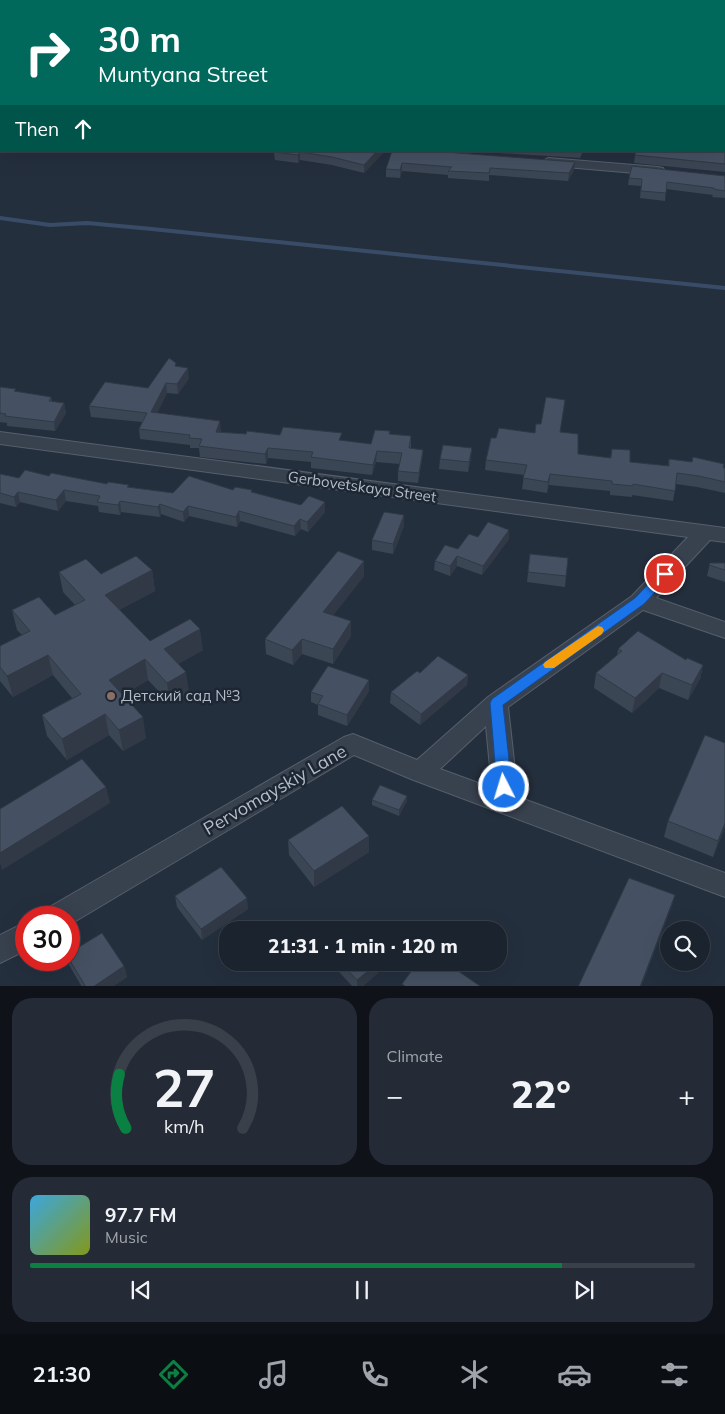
<!DOCTYPE html>
<html lang="en">
<head>
<meta charset="utf-8">
<style>
	:root { --surface:#1b232e; --page:#242b36; --text:#f1f3f6; --muted:#a0a4aa; --line:#39404a; --accent:#0b8043 }
	body { margin:0; font-family:Mulish,sans-serif; background:var(--page); color:var(--text); height:100vh; display:flex; flex-direction:column; font-size:19px; white-space:nowrap }
	* { box-sizing:border-box; margin:0 }
	p { font-size:16px; color:var(--muted) }
	.icon { flex:none; width:28px; height:28px; fill:none; stroke:currentColor; stroke-width:2; stroke-linecap:round; stroke-linejoin:round }
	.map { position:relative; height:986px; overflow:hidden }
	.panel { display:flex; flex-direction:column; gap:12px; padding:12px; background:#0f1319; flex:1 }
	.panel>* { flex:none }
	.banner { position:absolute; left:0px; top:0px; width:725px; height:152px; box-shadow:0 5px 20px #0002,0 0 0 1px var(--line); background:#00695c; color:#fff; overflow:hidden }
	.buttons { position:absolute; left:660px; top:921px; display:grid; gap:10px }
	.buttons a { display:grid; place-items:center; width:50px; height:50px; border-radius:50%; background:var(--surface); box-shadow:0 5px 20px #0002,0 0 0 1px var(--line); font-size:25px }
	.speed { position:absolute; left:15px; top:906px; display:flex; gap:10px; font-size:25px; font-weight:700; text-align:center }
	.speed>* { display:grid; place-content:center; width:65px; height:65px; border-radius:50%; background:var(--surface); box-shadow:0 5px 20px #0002,0 0 0 1px var(--line); line-height:1 }
	.speed .limit { border:8px solid #d22; background:#fff; color:#111 }
	.pin { position:absolute; display:grid; place-items:center; width:42px; height:42px; color:#fff; margin:-21px; border:2px solid #fff; border-radius:50%; box-shadow:0 1px 5px #0007 }
	.me { position:absolute; width:55px; margin:-28px; rotate:355deg; stroke-linejoin:round; filter:drop-shadow(0 0 4px #0008) }
	.turn { display:flex; align-items:center; gap:18px; height:105px; padding:0 15px; font-size:22px }
	.turn .icon { width:65px; height:65px; stroke-width:2.5 }
	.turn b { display:block; font-size:35px; line-height:42px }
	.then { display:flex; align-items:center; height:48px; padding:0 15px; background:#0003; gap:10px; font-size:19px }
	.big { font-size:38px; font-weight:800; line-height:1.1 }
	.panel .card { flex:1; display:flex; flex-direction:column; justify-content:center; gap:8px; min-width:0; padding:0 18px; border-radius:20px; background:var(--page) }
	.panel .dial { align-items:center; gap:0 }
	.dial svg { height:130px; overflow:visible; fill:none; stroke:var(--line); stroke-width:7; stroke-linecap:round; text-anchor:middle }
	.dial text { fill:var(--text); stroke:none }
	.song { display:flex; align-items:center; gap:15px }
	.cover { width:60px; height:60px; border-radius:8px; background:linear-gradient(135deg,hsl(200 70% 55%),hsl(70 70% 35%)) }
	.played { height:5px; border-radius:2px; background:linear-gradient(90deg,var(--accent) 80%,var(--line) 80%) }
	.keys { display:flex; justify-content:space-around; direction:ltr }
	.heat { display:flex; justify-content:space-between; align-items:center; font-size:28px; direction:ltr }
	.panel .tiles { flex:1; display:grid; gap:12px; grid-template-columns:1fr 1fr }
	.card:last-child { grid-column:span 2 }
	.trip { position:absolute; left:219px; top:921px; width:288px; height:50px; border-radius:20px; background:var(--surface); box-shadow:0 5px 20px #0002,0 0 0 1px var(--line); font-weight:800; line-height:50px; text-align:center }
	.tab-bar { display:flex; height:80px; justify-content:space-around; align-items:center; background:#0b0e12; color:var(--muted) }
	.tab-bar .icon { width:35px; height:35px }
	.tab-bar .on { color:var(--accent) }
	.tab-bar b { font-size:22px; color:var(--text) }
	.map>svg:first-child { display:block }
	.lines { fill:none; stroke-linecap:round; stroke-linejoin:round }
	.stream { stroke:#394c67; stroke-width:4 }
	.minor-casing { stroke:#565f6c; stroke-width:2 }
	.minor { fill:#38414e; fill-rule:evenodd }
	.wall { fill:#3b4654 }
	.shaded-wall { fill:#303945 }
	.building { fill:#455162; stroke:#303945 }
	.route { fill:#1a73e8; stroke:#114b97 }
	.slow { fill:#f59e0b }
	.education-dot { fill:#8d6e63; stroke:#1d2633; stroke-width:2 }
	.labels { text-anchor:middle; stroke-width:5; stroke-linejoin:round; paint-order:stroke }
	.street-label { font-size:15px; fill:#b4bcc9; stroke:#1d2633 }
	.poi-label { font-size:15px; fill:#b4bcc9; stroke:#1d2633; text-anchor:start }
	.near-street-label { font-size:18px; fill:#b4bcc9; stroke:#1d2633 }
</style>
</head>
<body>
<div class="map">
<svg width="725" height="987" viewBox="0 0 725 987">
	<rect width="100%" height="100%" fill="#242f3e"/>
	<g class="lines">
		<path class="stream" d="M0,218l50,7 37,-2 65,6 573,59"/>
		<g class="minor-casing">
			<g id="minor">
				<path d="M548,158l110,9 5,1 2,3 -2,3 -5,1 -115,-10 -2,-3z"/>
				<path d="M0,432l725,96v14l-15,-2 -54,58 69,24v16l-82,-28 -135,97 10,90 207,76v24l-314,-118 -57,-24 -285,170v-7h-27l4,-9 298,-172 9,-3 64,26 71,-63 144,-101 56,-59 -688,-93zM486,726l6,62 -52,-19z"/>
				<path d="M26,922v28l-26,13v-28z"/>
			</g>
		</g>
		<use href="#minor" class="minor"/>
	</g>
	<g class="wall">
		<path d="M0,87h1v26l-1,-1z"/>
		<path d="M725,150v22l-91,-9 1,-8z"/>
		<path d="M260,151h125l-21,22 -32,-8 -32,-5 -2,3 -23,-3 -1,-7z"/>
		<path d="M392,151l183,11 -1,8 -6,11 -79,-6v6l-41,-3v-3l-46,-4 -2,7 -14,-1v-8z"/>
		<path d="M468,151h115l-3,7z"/>
		<path d="M725,176v22l-13,-1 1,-2 -47,-6 -1,12 -25,-3 1,-12 -13,-1 1,-7z"/>
		<path d="M177,366l12,12 -11,16 -11,-1 -10,20 64,18 -1,1 122,9 29,3 19,-13v3l21,2v13l12,1 -1,10 -4,23 -20,-2v-10l2,-7 -24,-2 -4,13 -61,-7v-6l-43,-4 -2,6 -66,-7 -1,-9h-9v-3l-50,-6 -1,-10 3,-7 -51,-5 -2,-11 59,-18z"/>
		<path d="M0,387l17,5 34,5 1,4 12,2 2,10 -11,18 -48,-5v-3l-7,-1z"/>
		<path d="M541,424l19,8 18,22 32,4 2,-9 18,13 38,4 1,-7 56,9v25l-28,-6 -21,-3 -3,17 -41,-6v2l-22,-2v-4l-61,-6 -2,8 -25,-4 2,-14 -39,-5 1,-10 10,-22 39,-5z"/>
		<path d="M471,458l-3,14 -29,-3 1,-10z"/>
		<path d="M0,474l19,4 30,-2 124,17 60,-3h19v2l49,13 24,-3v10l-17,20 -7,-3 -6,7 -55,-15 -3,6 -48,-11 -5,6 -23,-8 -1,3 -39,-5 -1,3 -21,-3 -1,-6 -32,-5 -8,10 -38,-9 -4,5 -16,-4z"/>
		<path d="M404,515v11l-11,28 -21,-4v-10z"/>
		<path d="M478,537l31,2 -27,36 -25,-9 -7,10 -16,-6 1,-9 23,-12z"/>
		<path d="M530,554l36,22 -1,11 -38,-5z"/>
		<path d="M364,561v15l-31,39 18,6v15l-18,28 -31,-10 -9,11 -27,-11 -1,-15z"/>
		<path d="M710,563h15v19l-18,-6z"/>
		<path d="M152,570l3,21 -36,19 31,31 53,9 -25,14 11,28 -19,11 -22,-23 -25,15 23,43 -23,13 -14,-16 -42,25 -20,-24 -5,-21 30,-17 -19,-23 -40,22 -13,-16v-35l22,-11 -5,-5 -5,-20 43,5 20,-10 -12,-13 -4,-20 42,2z"/>
		<path d="M618,649l68,11 17,5 -3,14 -12,21 -29,-12 -27,25 -38,-25 2,-15 21,-18z"/>
		<path d="M420,673l48,2 -1,10 -47,40 -30,-22 1,-11z"/>
		<path d="M369,691l-22,35 -29,-11v-10l-7,-3v-10z"/>
		<path d="M725,743v84l-12,30 -49,-20 4,-16z"/>
		<path d="M372,800l35,1 -8,15 -27,-11z"/>
		<path d="M288,840l81,12 -55,35 -25,-32z"/>
		<path d="M175,896l73,13 -46,31 -25,-33z"/>
		<path d="M69,953l55,13 3,11 -15,10h-30l-13,-22 -1,-5h1z"/>
		<path d="M330,962h48v11l-16,14h-9z"/>
	</g>
	<g class="shaded-wall">
		<path d="M19,0h14l-2,1h-14z"/>
		<path d="M377,151h8l-21,22v-8z"/>
		<path d="M300,152v8l-2,3v-8z"/>
		<path d="M575,162l-1,8 -6,11 1,-8z"/>
		<path d="M402,163v8l-2,7v-8z"/>
		<path d="M188,368l1,10 -11,16 -1,-10z"/>
		<path d="M166,383l1,10 -14,29 -2,-10z"/>
		<path d="M64,403l2,10 -11,18 -1,-9z"/>
		<path d="M220,421l1,10 -4,11 -1,-10z"/>
		<path d="M268,448v10l-2,6 -1,-10z"/>
		<path d="M472,448l-1,10 -3,14 1,-10z"/>
		<path d="M423,450l-1,10 -4,23 1,-10z"/>
		<path d="M377,451l-1,11 -4,13 1,-10z"/>
		<path d="M550,474l-1,11 -2,8 1,-11z"/>
		<path d="M64,490l2,11 -8,10 -2,-11z"/>
		<path d="M18,492l2,10 -4,5 -2,-10z"/>
		<path d="M120,501l1,11 -1,3 -2,-10z"/>
		<path d="M325,502v10l-17,20 -1,-10z"/>
		<path d="M160,504l1,10 -1,3 -2,-10z"/>
		<path d="M188,506l1,10 -5,6 -1,-10z"/>
		<path d="M239,511l1,10 -3,6 -1,-10z"/>
		<path d="M404,515v11l-11,28v-10z"/>
		<path d="M300,519l1,10 -6,7 -1,-10z"/>
		<path d="M509,530v9l-27,36 1,-9z"/>
		<path d="M457,556v10l-7,10v-10z"/>
		<path d="M364,561v15l-40,51 -1,-15z"/>
		<path d="M152,570l3,21 -47,25 -3,-21z"/>
		<path d="M351,621v15l-18,28v-15z"/>
		<path d="M200,629l3,21 -36,20 -3,-21z"/>
		<path d="M302,639v15l-9,11 -1,-15z"/>
		<path d="M48,655l5,20 -40,22 -6,-21z"/>
		<path d="M145,659l3,21 -35,21 -4,-21z"/>
		<path d="M703,665l-3,14 -12,21 4,-15z"/>
		<path d="M186,672l3,20 -19,11 -3,-20z"/>
		<path d="M662,673l-3,15 -27,25 3,-15z"/>
		<path d="M468,675l-1,10 -47,40 1,-11z"/>
		<path d="M369,680v11l-22,35v-11z"/>
		<path d="M105,714l4,21 -42,25 -5,-21z"/>
		<path d="M143,717l3,21 -23,13 -4,-21z"/>
		<path d="M106,787l4,16 -108,67 -2,-7v-10z"/>
		<path d="M407,796v5l-8,15v-6z"/>
		<path d="M725,823v4l-12,30 5,-16z"/>
		<path d="M369,836v16l-55,35v-16z"/>
		<path d="M675,895l-3,11 -31,81h-1z"/>
		<path d="M247,898l1,11 -46,31 -1,-11z"/>
		<path d="M378,963v10l-16,14h-5v-7z"/>
		<path d="M124,966l3,11 -15,10h-19z"/>
	</g>
	<g class="building">
		<path d="M0,0h19l-2,1h-16v9z"/>
		<path d="M105,0h203l7,1h-213z"/>
		<path d="M1,59v26l-1,-6v-19z"/>
		<path d="M0,87h1v19l-1,-1z"/>
		<path d="M724,150h1v14l-90,-9 1,-4h88z"/>
		<path d="M275,151h102l-13,14 -32,-8 -32,-5 -2,3 -24,-3z"/>
		<path d="M392,151h40l143,11 -6,11 -79,-5 -1,5 -41,-2 4,-4 -50,-4 -2,7 -14,-1z"/>
		<path d="M632,166l93,10v15l-11,-2v-1l-47,-6 -1,11 -25,-2 1,-12 -13,-1z"/>
		<path d="M169,358l7,5 -1,3 13,2 -11,16 -11,-1 -15,29 69,9 -4,11 30,2 1,-3 33,4 3,-8 59,6 -3,7 32,4 4,-14 15,1 -1,3 22,2 -2,12 14,2 -4,23 -21,-2 4,-18 -25,-2 -4,14 -62,-8 2,-5 -45,-4 -3,6 -66,-8 3,-7 -13,-1 1,-3 -51,-6 8,-16 -58,-7 16,-24 43,6z"/>
		<path d="M0,387l16,2 -2,2 37,6 -2,4 15,2 -10,19 -49,-6 1,-2 -6,-1z"/>
		<path d="M546,397l19,3 -5,32 18,2v20l33,4 1,-9 18,1v12l39,4v-7l23,3 1,-5 31,7 -1,4h2v14l-26,-6 -22,-3 -2,18 -42,-7v2l-21,-2v-3l-62,-7 -2,8 -25,-4 4,-13 -41,-5 5,-22h5l3,-10 36,5 1,-9h5z"/>
		<path d="M443,445l29,3 -3,14 -29,-3z"/>
		<path d="M25,470l24,6 2,-3 56,11 1,-2 21,3 -2,2 46,6 16,-17 44,14 2,-3 17,3 -1,2 50,13 8,-9 16,6 -18,20 -7,-3 -6,7 -55,-15 -3,6 -48,-11 -5,6 -23,-8 -2,3 -38,-6 -2,4 -21,-3 3,-6 -36,-6 -8,10 -38,-8 -4,5 -14,-4v-19l19,4z"/>
		<path d="M384,512l20,3 -11,29 -21,-4z"/>
		<path d="M488,522l21,8 -26,36 -26,-10 -7,10 -15,-5 10,-16 13,4 11,-15 9,3z"/>
		<path d="M338,551l26,10 -41,51 28,9 -18,28 -31,-10 -10,11 -27,-11z"/>
		<path d="M530,554l38,4 -2,18 -38,-4z"/>
		<path d="M136,556l16,14 -47,25 45,46 40,-22 10,10 -36,20 22,23 -19,11 -22,-24 -36,21 34,37 -24,13 -14,-16 -43,25 -20,-24 39,-21 -33,-39 -41,21 -7,-9v-21l30,-15 -18,-21 27,-13 16,18 30,-15 -26,-28 27,-13 15,15z"/>
		<path d="M710,563h15v7l-16,-5z"/>
		<path d="M638,631l48,29 1,-2 16,7 -11,20 -30,-12 -27,25 -39,-25 26,-22 -4,-2z"/>
		<path d="M438,656l30,19 -47,39 -30,-22 26,-21 3,2z"/>
		<path d="M328,666l41,14 -22,35 -29,-11 5,-8 -12,-4z"/>
		<path d="M705,735l20,8v80l-7,18 -50,-20z"/>
		<path d="M82,759l24,28 -106,66v-44z"/>
		<path d="M380,785l27,11 -8,14 -27,-10z"/>
		<path d="M342,806l27,30 -55,35 -26,-31z"/>
		<path d="M221,867l26,31 -46,31 -26,-33z"/>
		<path d="M629,878l46,17 -35,92h-62z"/>
		<path d="M102,933l22,33 -31,21h-7l-17,-28v-6z"/>
		<path d="M340,962h38v1l-21,17z"/>
		<path d="M418,962h27l35,24 -1,1h-73l-4,-3z"/>
	</g>
	<path class="route" d="M665,569l6,5 -1,2 -26,28 -141,101 9,82 -3,4 -5,2 -5,-2 -2,-4 -7,-84 2,-4 143,-101 26,-27z"/>
	<path class="slow" d="M598,626l4,1 2,3 -2,4 -48,34h-9l-2,-3 2,-3z"/>
	<circle class="education-dot" cx="111" cy="696" r="5"/>
	<g class="labels">
		<g class="street-label">
			<text transform="translate(362 487) rotate(8)" y="5">Gerbovetskaya Street</text>
		</g>
		<g class="poi-label">
			<text x="121" y="701">Детский сад №3</text>
		</g>
		<g class="near-street-label">
			<text transform="translate(275 790) rotate(-30)" y="6">Pervomayskiy Lane</text>
		</g>
	</g>
</svg>
<div class="buttons">
<a><svg class="icon" aria-label="search" viewBox="0 0 24 24"><circle cx="10" cy="10" r="6"/><path d="M15 15l6 6"/></svg></a>
</div>
<div class="speed"><div class="limit">30</div></div>
<div class="pin" style="left:665px;top:574px;background:#d93025"><svg class="icon" aria-label="arrive" viewBox="0 0 24 24"><path d="M6 21V4h12l-3 4 3 4H6"/></svg></div>
<svg class="me" style="left:504px;top:787px" viewBox="-20 -20 40 40"><circle r="17" fill="#1a73e8" stroke="#fff" stroke-width="3"/><path d="M0-11L8 9 0 5-8 9z" fill="#fff"/></svg>
<div class="trip">21:31 · 1 min · 120 m</div>
<div class="banner">
<div class="turn"><svg class="icon" aria-label="right" viewBox="0 0 24 24"><path d="M7 20v-9h11M14 6l5 5-5 5"/></svg><div><b>30 m</b>Muntyana Street</div></div>
<div class="then">Then<svg class="icon" aria-label="ahead" viewBox="0 0 24 24"><path d="M12 20V5M6 11l6-6 6 6"/></svg></div>
</div>
</div>
<section class="panel">
<div class="tiles">
<div class="card dial"><svg viewBox="0 0 100 80">
<path d="M14 69A42 42 0 1 1 86 69"/>
<path d="M14 69A42 42 0 0 1 10 36" stroke="#0b8043"/>
<text x="50" y="56" font-size="32" font-weight="700">27</text>
<text x="50" y="72" font-size="11">km/h</text>
</svg></div>
<div class="card"><p>Climate</p>
<div class="heat"><a>−</a><b class="big">22°</b><a>+</a></div>
</div>
<div class="card">
<div class="song"><i class="cover"></i><div><b>97.7 FM</b><p>Music</p></div></div>
<div class="played"></div>
<div class="keys"><svg class="icon" aria-label="previous" viewBox="0 0 24 24"><path d="M18 5L8 12l10 7zM5 5v14"/></svg><svg class="icon" aria-label="pause" viewBox="0 0 24 24"><path d="M8 5v14M16 5v14"/></svg><svg class="icon" aria-label="next" viewBox="0 0 24 24"><path d="M6 5l10 7-10 7zM19 5v14"/></svg></div>
</div>
</div>
</section>
<nav class="tab-bar">
<b>21:30</b>
<svg class="icon on" aria-label="directions" viewBox="0 0 24 24"><path d="M12 3l9 9-9 9-9-9zM9 14v-3h6M13 9l2 2-2 2"/></svg>
<svg class="icon" aria-label="music" viewBox="0 0 24 24"><path d="M9 18V5l10-2v13"/><circle cx="6" cy="18" r="3"/><circle cx="16" cy="16" r="3"/></svg>
<svg class="icon" aria-label="phone" viewBox="0 0 24 24"><path d="M5 4h4l2 5-3 2q2 4 5 5l2-3 5 2v4C11 20 4 13 5 4z"/></svg>
<svg class="icon" aria-label="climate" viewBox="0 0 24 24"><path d="M12 3v18M4 7l16 10M4 17L20 7"/></svg>
<svg class="icon" aria-label="car" viewBox="0 0 24 24"><path d="M5 17H2v-5l4-1 3-4h7l3 4 3 1v5h-3M9 17h6M6 11h13"/><circle cx="7" cy="17" r="2"/><circle cx="17" cy="17" r="2"/></svg>
<svg class="icon" aria-label="filters" viewBox="0 0 24 24"><path d="M4 7h16M4 17h16"/><circle cx="9" cy="7" r="2"/><circle cx="15" cy="17" r="2"/></svg>
</nav>
</body>
</html>
